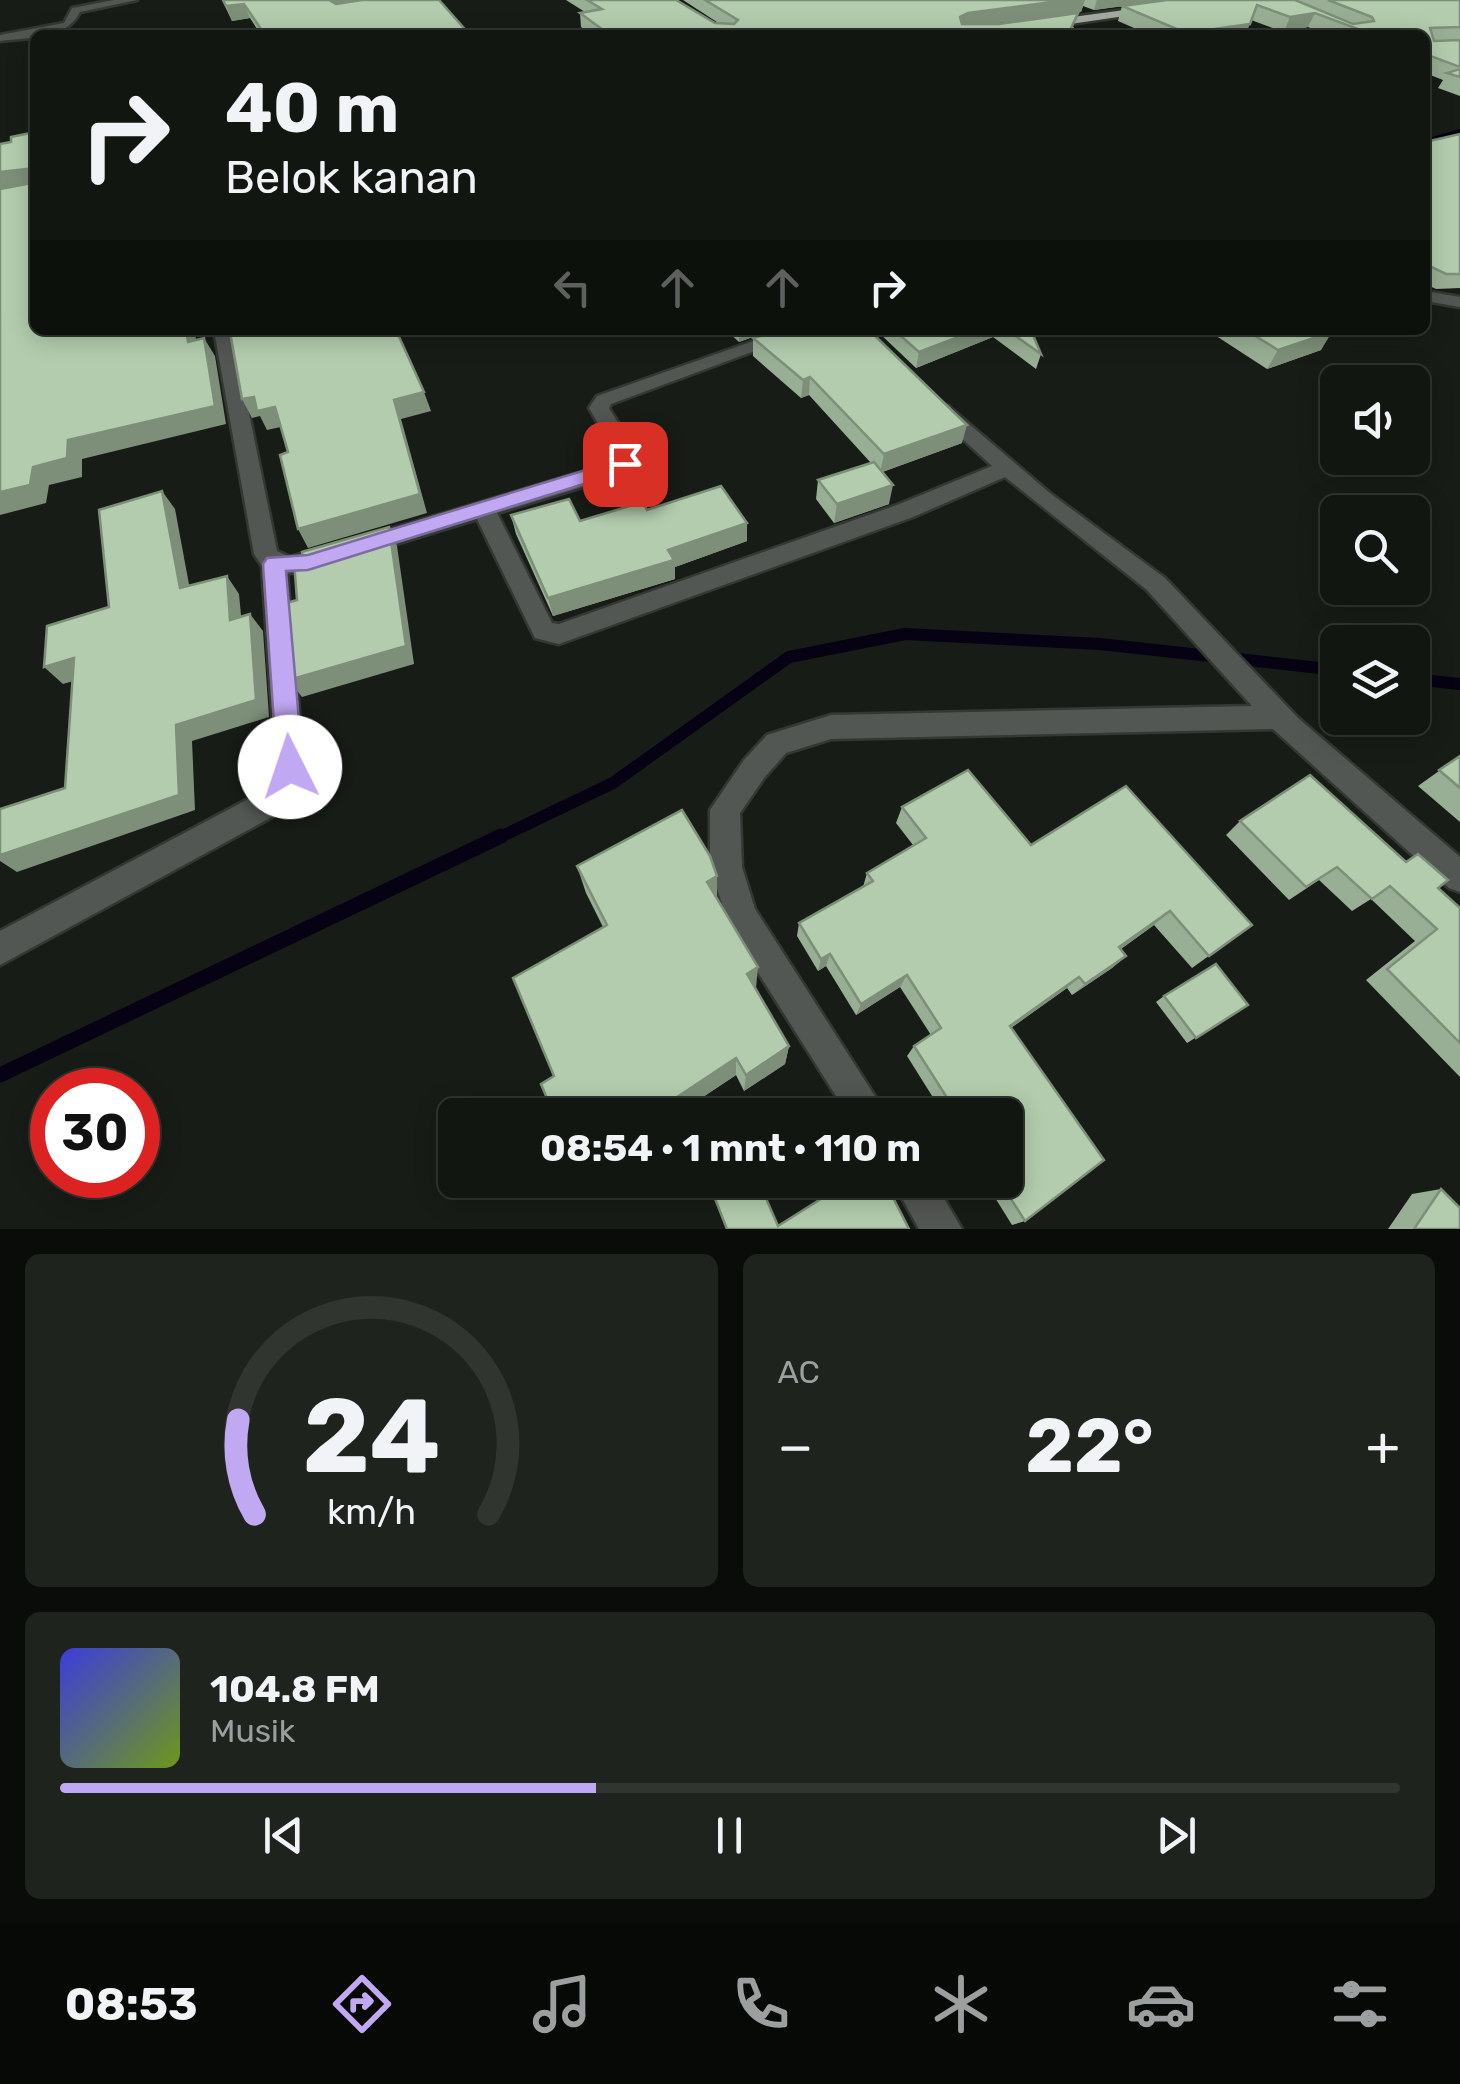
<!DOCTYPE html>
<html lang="id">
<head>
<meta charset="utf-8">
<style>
	:root { --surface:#111610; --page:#1e231e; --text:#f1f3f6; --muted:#9c9f9f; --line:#303530; --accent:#c1a8f3 }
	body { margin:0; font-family:Rubik,sans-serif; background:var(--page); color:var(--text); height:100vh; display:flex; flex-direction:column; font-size:38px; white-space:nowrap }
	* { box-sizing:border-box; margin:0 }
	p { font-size:32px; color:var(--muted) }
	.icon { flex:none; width:55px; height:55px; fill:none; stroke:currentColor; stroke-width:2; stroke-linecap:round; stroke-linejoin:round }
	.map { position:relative; height:1229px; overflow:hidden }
	.panel { display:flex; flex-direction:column; gap:25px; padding:25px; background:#090c09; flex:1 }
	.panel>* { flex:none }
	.hud { position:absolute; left:30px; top:30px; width:1400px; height:305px; border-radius:15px; box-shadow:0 5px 25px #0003,0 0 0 2px var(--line); background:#111610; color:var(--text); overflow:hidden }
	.fabs { position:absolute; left:1320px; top:365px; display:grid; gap:20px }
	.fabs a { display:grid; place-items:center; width:110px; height:110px; border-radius:15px; background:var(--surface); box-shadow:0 5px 25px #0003,0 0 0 2px var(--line); font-size:50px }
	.speed { position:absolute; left:30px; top:1068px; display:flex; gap:20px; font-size:50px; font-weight:700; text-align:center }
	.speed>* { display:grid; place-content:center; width:130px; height:130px; border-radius:50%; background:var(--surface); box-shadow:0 5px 25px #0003,0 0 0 2px var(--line); line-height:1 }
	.speed .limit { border:15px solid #d22; background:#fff; color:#111 }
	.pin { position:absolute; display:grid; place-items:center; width:85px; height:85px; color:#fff; margin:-42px; border-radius:20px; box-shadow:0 5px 15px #0006 }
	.me { position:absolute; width:110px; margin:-55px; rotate:356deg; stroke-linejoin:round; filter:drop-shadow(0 0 8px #0008) }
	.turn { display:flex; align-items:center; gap:35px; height:210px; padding:0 30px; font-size:45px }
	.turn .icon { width:130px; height:130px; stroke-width:2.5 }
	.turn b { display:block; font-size:70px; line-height:85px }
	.lanes { display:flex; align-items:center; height:95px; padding:0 30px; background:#0003; justify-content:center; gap:50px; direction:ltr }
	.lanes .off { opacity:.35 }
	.big { font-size:75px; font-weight:700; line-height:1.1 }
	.panel .widget { flex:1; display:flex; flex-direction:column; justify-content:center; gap:15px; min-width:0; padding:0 35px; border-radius:15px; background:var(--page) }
	.panel .dial { align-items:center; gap:0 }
	.dial svg { height:260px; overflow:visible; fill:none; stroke:var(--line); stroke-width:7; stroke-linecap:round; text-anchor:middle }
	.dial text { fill:var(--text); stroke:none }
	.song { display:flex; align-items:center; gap:30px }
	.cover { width:120px; height:120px; border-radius:15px; background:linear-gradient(135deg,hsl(240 70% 55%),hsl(80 70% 35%)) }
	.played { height:10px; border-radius:5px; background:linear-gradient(90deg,var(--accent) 40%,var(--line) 40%) }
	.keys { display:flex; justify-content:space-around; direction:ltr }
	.heat { display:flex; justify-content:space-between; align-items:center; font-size:55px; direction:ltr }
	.panel .tiles { flex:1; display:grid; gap:25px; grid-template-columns:1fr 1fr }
	.widget:last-child { grid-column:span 2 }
	.trip { position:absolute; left:438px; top:1098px; width:585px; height:100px; border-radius:15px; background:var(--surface); box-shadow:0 5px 25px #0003,0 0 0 2px var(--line); font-weight:700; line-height:100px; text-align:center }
	.tab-bar { display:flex; height:160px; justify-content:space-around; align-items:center; background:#070906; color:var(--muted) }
	.tab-bar .icon { width:70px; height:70px }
	.tab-bar .selected { color:var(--accent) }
	.tab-bar b { font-size:45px; color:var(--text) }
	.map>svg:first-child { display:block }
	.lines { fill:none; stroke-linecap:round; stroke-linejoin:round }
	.stream-far3 { stroke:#070114; stroke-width:5 }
	.stream-far2 { stroke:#070114; stroke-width:8 }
	.stream-far1 { stroke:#070114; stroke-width:12 }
	.stream { stroke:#070114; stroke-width:15 }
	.street-casing { stroke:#333932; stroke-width:5 }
	.highway-casing { stroke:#333932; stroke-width:5 }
	.street { fill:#535753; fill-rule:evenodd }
	.highway { fill:#a3aba1; fill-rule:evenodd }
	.wall { fill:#99af95 }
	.shaded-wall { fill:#7d8f79 }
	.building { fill:#b2ccad; stroke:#7d8f79; stroke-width:2.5 }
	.route { fill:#c1a8f3; stroke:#7d6d9e; stroke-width:2.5 }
</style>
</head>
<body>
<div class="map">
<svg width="1460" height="1229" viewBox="0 0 1460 1229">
	<rect width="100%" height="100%" fill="#171d16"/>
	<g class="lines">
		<path class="stream-far3" d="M1452,135l8,-2"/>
		<path class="stream-far2" d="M1425,143l35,-10"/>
		<g class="stream-far1">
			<path d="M1412,679l48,5"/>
			<path d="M496,839l117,-56 176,-126 116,-23 195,10 238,26"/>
		</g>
		<path class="stream" d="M0,1075l501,-239"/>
		<g class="street-casing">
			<g id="street">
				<path d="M114,0h23l-57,12c-15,29 -51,25 -80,29v-6l64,-12 8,-15z"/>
				<path d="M1425,291l35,6v10l-35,-6z"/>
				<path d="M214,330h18l45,221 13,6 35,-9 12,9 -4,6 -46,11 17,193 -14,30 -18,20 -272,148v-34l252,-134 24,-30 -14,-201 -8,-12z"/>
				<path d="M785,330h26l-200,74 -2,4 31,50 -15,16 -128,39 55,110 7,1 338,-119 95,-39 -61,-56 10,-6 7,2 103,88 114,84 133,140 162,139v35l-11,-4 -176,-159 -442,10 -45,14 -22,25 -24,35 2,54 13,42 132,206h-39l-118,-187 -20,-61v-57l34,-50 23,-25 64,-20 421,-9 -105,-116 -142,-113 -92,40 -354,127 -24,-6 -58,-119 -114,35 -12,-8 4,-6 254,-76 9,-7 -29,-49 8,-12z"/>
				<path d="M892,1180h41l29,49h-43z"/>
			</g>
		</g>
		<g class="highway-casing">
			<path id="highway" d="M1200,0h34l-238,35h-37l7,-4z"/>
		</g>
		<use href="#street" class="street"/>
		<use href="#highway" class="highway"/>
	</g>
	<g class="wall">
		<path d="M222,0h217l31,35h-209l-11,-17 -18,3z"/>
		<path d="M566,0h110l39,23 5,1 -37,-24h777v96l-22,-8 5,-8 -18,-7v-38h-97l-20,-8 -24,5 -33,-12 -6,15h-95l-32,-14 4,-15 -28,4 -11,-4 -2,6 -91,12 84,3 -4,8h-479l-10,-8 -1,-14 5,-1z"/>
		<path d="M1460,134v154l-24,1 -11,-5v-142z"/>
		<path d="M726,330h46l-33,12z"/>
		<path d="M876,330h155l10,24 -5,15 -43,-32 -77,31z"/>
		<path d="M1207,330h123l-9,20 -54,19z"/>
		<path d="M753,338l209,105 -80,29 7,32 -55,19 -18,-24 2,-19 53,-17 -62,-68 -8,3 -48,-42z"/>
		<path d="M647,510l100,13v18l-72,26v12l-122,37 -37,-82 -5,-19 69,6z"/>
		<path d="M1460,756v66l-42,-36z"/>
		<path d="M902,807l129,38 221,80 -60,43 -38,-43 -33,24 5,7 -14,12 -40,27 -5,-7 -56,40 14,193 -13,4 -28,-45h21v-65h-61l-37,-59 7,-10 17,-11 -31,-48 -44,28 -30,-49 -8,5 -21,-35 2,-13 64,-36 4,-14 46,-28 -17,-22z"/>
		<path d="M1240,821l166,41 54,46v169l-94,-97 49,-39 -44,-42 -19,12 -33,-31 -30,20 -63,-65z"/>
		<path d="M577,866l140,10v22l39,91 33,57 -4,18 -41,27 -8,-16 -60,40h-122v-39l49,-149 -17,-34z"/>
		<path d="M1164,996l84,9 -61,38 -31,-41z"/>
		<path d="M1441,1189l19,40h-72l24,-35z"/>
	</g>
	<g class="shaded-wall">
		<path d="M327,0h52l-45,8z"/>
		<path d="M1067,0h18l-4,12 -115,15 -9,5 3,-15 8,-4z"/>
		<path d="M1097,0h74l-77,10z"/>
		<path d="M244,4l6,14 -18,3 -6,-15z"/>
		<path d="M1315,13l-7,14 -24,5 6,-15z"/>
		<path d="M1250,24l-5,11h-60l1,-2z"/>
		<path d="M27,169l8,13 -35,8v-18z"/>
		<path d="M186,330h9l3,30 -10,-18z"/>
		<path d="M739,330h33l-33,12z"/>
		<path d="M977,330h18l-2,7 -77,31 3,-16z"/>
		<path d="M1332,332l-11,18 -54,19 11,-19z"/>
		<path d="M204,338l11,18 11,68 -144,35v18l-33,8 -3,18 -46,12v-23z"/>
		<path d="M810,377l-1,18 -8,3 2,-18z"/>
		<path d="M424,392l7,19 -30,8 26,94 -119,35 -10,-19 96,-129z"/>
		<path d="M254,397l21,10 10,19 -18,4 -7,-14 -8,2 -10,-19z"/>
		<path d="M967,425l-5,18 -82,30 4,-19z"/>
		<path d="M893,485l-4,19 -55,19 3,-19z"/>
		<path d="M162,491l13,18 18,97 -13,-18z"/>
		<path d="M747,523v18l-72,26v12l-122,37 -5,-18 120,-48z"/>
		<path d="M389,527l8,19 17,118 -112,33 -13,-17z"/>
		<path d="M227,576l12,18 4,43 -13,-17z"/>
		<path d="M250,614l13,17 6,86 -77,24 3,69 -178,62 -17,-11v-6l176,-130z"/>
		<path d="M74,658l17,18 -28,8 -19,-17z"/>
		<path d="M717,876v26l-10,-20z"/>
		<path d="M1170,911l-16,14 -49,35 14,-13z"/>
		<path d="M830,954l-4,12 -8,5 3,-12z"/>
		<path d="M1126,956l-14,12 -40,27 13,-11z"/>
		<path d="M758,967l-2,21 -10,7 1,-21z"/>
		<path d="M907,975l-7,12 -44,28 5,-11z"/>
		<path d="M1079,977l-12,11 -68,48 11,-10z"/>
		<path d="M789,1046l-4,18 -41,27 2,-16z"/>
		<path d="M736,1058v17l-60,40h-26z"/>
	</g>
	<g class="building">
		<path d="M223,0h106l7,4 26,-4h77l31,35h-205l-21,-31 -18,2z"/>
		<path d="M587,0h89l39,23 19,1 4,-4 -33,-20h362l-99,13 -8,4 2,7h37l79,-11 -10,22h-458l-30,-22 22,-4z"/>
		<path d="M1167,0h128l58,24 21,-3 -2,-4 -44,-17h132v27l-30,1 4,13 26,-1v27l-35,-13v-19h-51l-59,-22 -25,4 -33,-12 -7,19 -64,9 -64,-27z"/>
		<path d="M1460,69v8l-13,-4z"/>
		<path d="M35,132v198h151l2,12 16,-4 11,68 -147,34 -1,18 -34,9 -3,18 -30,7v-303l27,-5v-15l-27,3v-28l11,-2v-5z"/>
		<path d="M1460,134v140h-14l-21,-10v-122z"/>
		<path d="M239,330h157l28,62 -30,8 26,94 -122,35 -18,-74 8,-3 -13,-45 -18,4 -3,-14 -12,2 -12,-67z"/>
		<path d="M781,330h88l98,95 -83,29 -74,-77 -7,3 -50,-42z"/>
		<path d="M894,330h83l-58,22z"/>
		<path d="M1007,330h24l10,24z"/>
		<path d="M1246,330h84l2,2 -54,18z"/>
		<path d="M874,462l19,23 -56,19 -19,-24z"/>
		<path d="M721,486l26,37 -79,27 6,10 -126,38 -37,-83 58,-16 11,22 63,-19 4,8z"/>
		<path d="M162,491l18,97 47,-12 3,44 20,-6 6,86 -80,25 3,70 -179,60v-46l65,-21 9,-130 -30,9 3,-41 62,-19 -10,-97z"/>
		<path d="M389,527l17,119 -117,34 -6,-76 14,-4 -3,-39 9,-2 -1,-7z"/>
		<path d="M1460,756v32l-21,-18z"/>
		<path d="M968,770l63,75 95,-59 126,139 -43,31 -39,-45 -51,36 7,9 -41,28 -6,-7 -69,49 94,134 -79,61 -26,-41h6v-65h-47l-44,-69 27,-18 -34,-53 -46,29 -31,-50 -9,5 -22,-36 74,-42 -6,-8 59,-35 -24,-31z"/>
		<path d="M1310,775l96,87 12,-8 30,26 -10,8 22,20v135l-73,-74 50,-40 -47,-43 -18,13 -35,-32 -31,20 -66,-66z"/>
		<path d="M682,810l28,46 7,20 -10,6 51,85 -11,7 42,72 -43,29 -10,-17 -86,57h-96l-13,-31 13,-8 -41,-98 94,-53 -30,-59z"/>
		<path d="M1216,964l32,41 -52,33 -32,-42z"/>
		<path d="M741,1180h17l20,46 73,-46h33l25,49h-182l-13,-33z"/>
		<path d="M1441,1189l19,19v21h-46z"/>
	</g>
	<path class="route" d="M625,458l7,2v9l-324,101 -22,1 17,196 -4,8 -9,4 -9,-4 -4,-8 -14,-203 4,-6 41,-3z"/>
</svg>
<div class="fabs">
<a><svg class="icon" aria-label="sound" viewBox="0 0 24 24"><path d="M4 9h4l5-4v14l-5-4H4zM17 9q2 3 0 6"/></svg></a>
<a><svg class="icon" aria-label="search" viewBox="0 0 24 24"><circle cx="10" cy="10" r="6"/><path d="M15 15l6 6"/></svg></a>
<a><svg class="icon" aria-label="layers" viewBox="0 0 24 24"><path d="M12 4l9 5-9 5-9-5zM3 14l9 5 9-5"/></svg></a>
</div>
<div class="speed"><div class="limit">30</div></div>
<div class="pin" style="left:625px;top:464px;background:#d93025"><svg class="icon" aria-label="arrive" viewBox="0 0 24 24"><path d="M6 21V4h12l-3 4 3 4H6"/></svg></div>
<svg class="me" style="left:290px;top:767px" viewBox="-20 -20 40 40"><circle r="19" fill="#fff"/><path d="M0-13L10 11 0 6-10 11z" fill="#c1a8f3"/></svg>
<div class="trip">08:54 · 1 mnt · 110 m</div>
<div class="hud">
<div class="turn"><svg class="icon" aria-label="right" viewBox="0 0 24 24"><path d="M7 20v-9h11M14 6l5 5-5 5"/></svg><div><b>40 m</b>Belok kanan</div></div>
<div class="lanes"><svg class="icon off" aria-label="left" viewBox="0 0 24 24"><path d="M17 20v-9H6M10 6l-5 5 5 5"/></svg><svg class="icon off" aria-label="ahead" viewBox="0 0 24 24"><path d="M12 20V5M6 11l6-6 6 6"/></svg><svg class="icon off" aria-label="ahead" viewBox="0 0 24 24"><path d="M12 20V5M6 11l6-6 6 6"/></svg><svg class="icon" aria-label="right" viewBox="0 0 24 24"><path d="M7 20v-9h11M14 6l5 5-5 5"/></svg></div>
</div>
</div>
<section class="panel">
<div class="tiles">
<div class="widget dial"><svg viewBox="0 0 100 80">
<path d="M14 69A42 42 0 1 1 86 69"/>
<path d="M14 69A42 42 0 0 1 9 40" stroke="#c1a8f3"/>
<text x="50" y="56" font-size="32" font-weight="700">24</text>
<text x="50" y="72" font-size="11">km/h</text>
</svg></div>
<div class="widget"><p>AC</p>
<div class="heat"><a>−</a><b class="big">22°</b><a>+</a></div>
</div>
<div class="widget">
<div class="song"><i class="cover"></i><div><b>104.8 FM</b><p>Musik</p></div></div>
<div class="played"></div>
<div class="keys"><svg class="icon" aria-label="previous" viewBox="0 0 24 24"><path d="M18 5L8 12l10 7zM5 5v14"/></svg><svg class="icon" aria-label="pause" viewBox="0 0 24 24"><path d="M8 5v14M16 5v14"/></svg><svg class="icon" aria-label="next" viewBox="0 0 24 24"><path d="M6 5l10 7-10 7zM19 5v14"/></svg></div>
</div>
</div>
</section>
<nav class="tab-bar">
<b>08:53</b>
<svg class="icon selected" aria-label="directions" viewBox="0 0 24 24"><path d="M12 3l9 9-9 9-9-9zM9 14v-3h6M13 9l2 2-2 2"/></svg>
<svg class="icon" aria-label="music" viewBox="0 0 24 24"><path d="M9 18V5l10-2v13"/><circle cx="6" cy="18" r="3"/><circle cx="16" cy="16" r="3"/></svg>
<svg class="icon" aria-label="phone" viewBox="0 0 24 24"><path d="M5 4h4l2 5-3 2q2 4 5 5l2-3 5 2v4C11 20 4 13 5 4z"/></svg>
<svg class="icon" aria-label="climate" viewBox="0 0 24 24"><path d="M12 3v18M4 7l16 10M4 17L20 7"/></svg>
<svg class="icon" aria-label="car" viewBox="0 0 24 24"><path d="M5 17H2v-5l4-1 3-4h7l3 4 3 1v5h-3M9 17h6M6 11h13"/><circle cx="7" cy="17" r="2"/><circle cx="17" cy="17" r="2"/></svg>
<svg class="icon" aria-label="filters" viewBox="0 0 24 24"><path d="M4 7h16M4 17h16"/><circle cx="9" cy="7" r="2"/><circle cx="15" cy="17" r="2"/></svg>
</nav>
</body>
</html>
